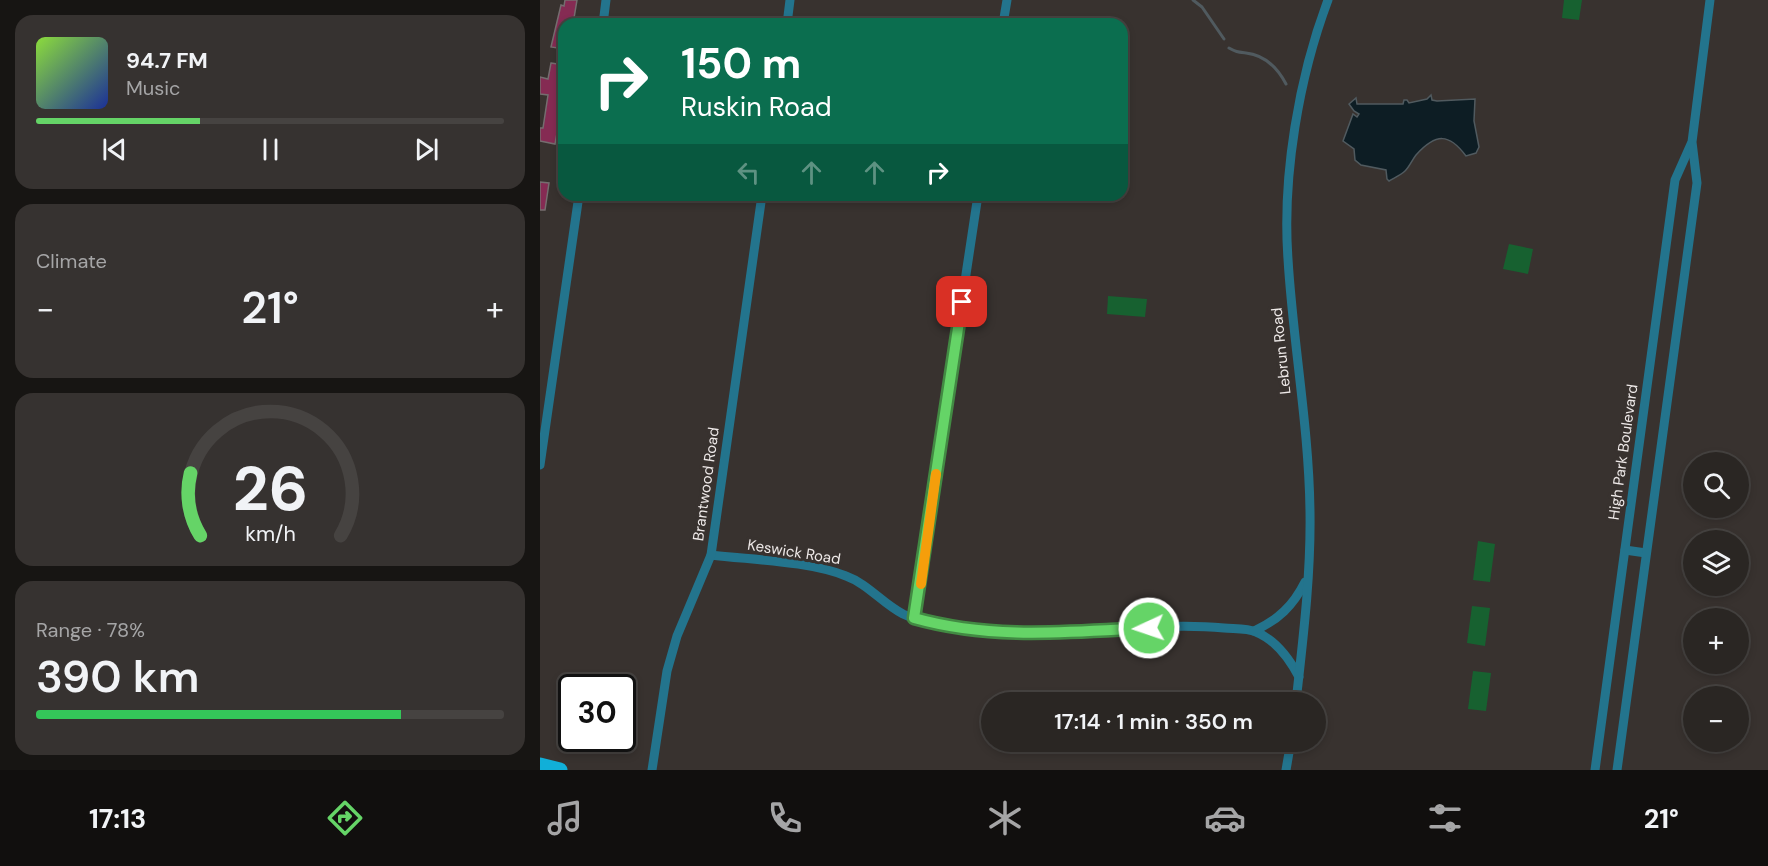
<!DOCTYPE html>
<html lang="en">
<head>
<meta charset="utf-8">
<style>
	:root { --surface:#2a2623; --page:#363230; --text:#f1f3f6; --muted:#a5a5a6; --line:#464341; --accent:#65d467 }
	body { margin:0; font-family:"DM Sans",sans-serif; background:var(--page); color:var(--text); height:100vh; display:flex; flex-direction:column; font-size:22px; white-space:nowrap }
	* { box-sizing:border-box; margin:0 }
	p { font-size:20px; color:var(--muted) }
	.icon { flex:none; width:33px; height:33px; fill:none; stroke:currentColor; stroke-width:2; stroke-linecap:round; stroke-linejoin:round }
	.map { position:relative; flex:1; overflow:hidden }
	.side { display:flex; flex-direction:column; gap:15px; padding:15px; background:#171513; width:540px }
	.side>* { flex:none }
	.hud { position:absolute; left:18px; top:18px; width:570px; height:183px; border-radius:18px; box-shadow:0 3px 9px #0003,0 0 0 2px var(--line); background:#0b6e4f; color:#fff; overflow:hidden }
	.tools { position:absolute; left:1143px; top:452px; display:grid; gap:12px }
	.tools a { display:grid; place-items:center; width:66px; height:66px; border-radius:50%; background:var(--surface); box-shadow:0 3px 9px #0003,0 0 0 2px var(--line); font-size:30px }
	.speed { position:absolute; left:18px; top:674px; display:flex; gap:12px; font-size:30px; font-weight:700; text-align:center }
	.speed>* { display:grid; place-content:center; width:78px; height:78px; border-radius:50%; background:var(--surface); box-shadow:0 3px 9px #0003,0 0 0 2px var(--line); line-height:1 }
	.speed .limit { border:3px solid #111; border-radius:9px; background:#fff; color:#111 }
	.pin { position:absolute; display:grid; place-items:center; width:51px; height:51px; color:#fff; margin:-26px; border-radius:12px; box-shadow:0 3px 9px #0006 }
	.me { position:absolute; width:66px; margin:-33px; rotate:267deg; stroke-linejoin:round; filter:drop-shadow(0 0 4px #0008) }
	.turn { display:flex; align-items:center; gap:21px; height:126px; padding:0 24px; font-size:27px }
	.turn .icon { width:78px; height:78px; stroke-width:2.5 }
	.turn b { display:block; font-size:42px; line-height:51px }
	.lanes { display:flex; align-items:center; height:57px; padding:0 24px; background:#0003; justify-content:center; gap:30px; direction:ltr }
	.lanes .off { opacity:.35 }
	.big { font-size:45px; font-weight:600; line-height:1.1 }
	.side .widget { flex:1; display:flex; flex-direction:column; justify-content:center; gap:9px; min-width:0; padding:0 21px; border-radius:18px; background:var(--page) }
	.side .dial { align-items:center; gap:0 }
	.dial svg { height:156px; overflow:visible; fill:none; stroke:var(--line); stroke-width:7; stroke-linecap:round; text-anchor:middle }
	.dial text { fill:var(--text); stroke:none }
	.song { display:flex; align-items:center; gap:18px }
	.cover { width:72px; height:72px; border-radius:9px; background:linear-gradient(135deg,hsl(90 70% 55%),hsl(230 70% 35%)) }
	.played { height:6px; border-radius:3px; background:linear-gradient(90deg,var(--accent) 35%,var(--line) 35%) }
	.keys { display:flex; justify-content:space-around; direction:ltr }
	.heat { display:flex; justify-content:space-between; align-items:center; font-size:33px; direction:ltr }
	.charge { height:9px; border-radius:4px; background:linear-gradient(90deg,#34c759 78%,var(--line) 0) }
	.trip { position:absolute; left:441px; top:692px; width:345px; height:60px; border-radius:30px; background:var(--surface); box-shadow:0 3px 9px #0003,0 0 0 2px var(--line); font-weight:600; line-height:60px; text-align:center }
	.menu { display:flex; height:96px; justify-content:space-around; align-items:center; background:#110f0e; color:var(--muted) }
	.menu .icon { width:42px; height:42px }
	.menu .selected { color:var(--accent) }
	.menu b { font-size:27px; color:var(--text) }
	main { display:flex; flex:1; min-height:0 }
	.map>svg:first-child { display:block }
	.green { fill:#176130 }
	.water { fill:#0d1d24; stroke:#505a5f; stroke-width:1.5 }
	.lines { fill:none; stroke-linecap:round; stroke-linejoin:round }
	.stream { stroke:#505a5f; stroke-width:3 }
	.building { fill:#852b53; stroke:#756d6f; stroke-width:1.5 }
	.minor { stroke:#23748d; stroke-width:9 }
	.primary { stroke:#11afd8; stroke-width:15 }
	.route-casing { stroke:#428a43; stroke-width:15 }
	.route { stroke:#65d467; stroke-width:10 }
	.slow { stroke:#f59e0b; stroke-width:10 }
	.labels { text-anchor:middle; stroke-width:6; stroke-linejoin:round; paint-order:stroke }
	.street-label { font-size:15px; fill:#eee9e8; stroke:#38322f }
</style>
</head>
<body>
<main>
<section class="side">
<div class="widget">
<div class="song"><i class="cover"></i><div><b>94.7 FM</b><p>Music</p></div></div>
<div class="played"></div>
<div class="keys"><svg class="icon" aria-label="previous" viewBox="0 0 24 24"><path d="M18 5L8 12l10 7zM5 5v14"/></svg><svg class="icon" aria-label="pause" viewBox="0 0 24 24"><path d="M8 5v14M16 5v14"/></svg><svg class="icon" aria-label="next" viewBox="0 0 24 24"><path d="M6 5l10 7-10 7zM19 5v14"/></svg></div>
</div>
<div class="widget"><p>Climate</p>
<div class="heat"><a>−</a><b class="big">21°</b><a>+</a></div>
</div>
<div class="widget dial"><svg viewBox="0 0 100 80">
<path d="M14 69A42 42 0 1 1 86 69"/>
<path d="M14 69A42 42 0 0 1 9 37" stroke="#65d467"/>
<text x="50" y="56" font-size="32" font-weight="700">26</text>
<text x="50" y="72" font-size="11">km/h</text>
</svg></div>
<div class="widget"><p>Range · 78%</p><b class="big">390 km</b><div class="charge"></div></div>
</section>
<div class="map">
<svg width="1228" height="770" viewBox="0 0 1228 770">
	<rect width="100%" height="100%" fill="#38322f"/>
	<g class="green">
		<path d="M1024,0h18l-3,20 -17,-2z"/>
		<path d="M969,244l24,5 -5,25 -25,-5z"/>
		<path d="M568,296l39,3 -2,18 -38,-3z"/>
		<path d="M938,541l17,3 -5,38 -17,-2z"/>
		<path d="M932,606l18,2 -5,38 -18,-3z"/>
		<path d="M933,671l18,2 -5,38 -18,-2z"/>
	</g>
	<path class="water" d="M891,95l1,5 5,1 38,-2 -1,22 5,26 -3,6 -10,3c-17,-23 -30,-23 -50,-1 -4,5 -6,11 -11,16 -4,4 -11,7 -16,10l-2,-2 -1,-9 -25,-5 -6,-5 -1,-11 -11,-8 10,-27 4,3 2,-3 -5,-3 -5,-7 7,-6 1,6h46l1,-4h3l2,3 18,-4z"/>
	<g class="lines">
		<g class="stream">
			<path d="M653,0l9,7 22,32"/>
			<path d="M689,48c7,4 9,4 17,5 19,2 32,16 40,31"/>
		</g>
	</g>
	<g class="building">
		<path d="M25,0h12l-4,24h-9v25l-13,-2 10,-42 3,1z"/>
		<path d="M11,63l13,2v32l-9,47 -15,-3v-13h3l5,-33 -8,-1v-17l8,2z"/>
		<path d="M0,182l9,1 -4,27h-5z"/>
	</g>
	<g class="lines">
		<g class="minor">
			<path d="M63,24l3,-24"/>
			<path d="M247,24l3,-24"/>
			<path d="M463,24l4,-24"/>
			<path d="M0,465l39,-270"/>
			<path d="M1085,550l21,3"/>
			<path d="M171,555c41,5 98,6 135,21 22,8 36,27 57,38 36,17 94,21 134,20 62,-1 125,-12 187,-6 10,1 23,0 32,4 20,8 33,26 43,45"/>
			<path d="M374,618l64,-423"/>
			<path d="M714,631c24,-11 39,-25 51,-49"/>
			<path d="M756,702c7,-63 15,-127 14,-190 -1,-85 -17,-169 -22,-253 -6,-83 11,-182 40,-259"/>
			<path d="M112,770l15,-99 10,-35 34,-81 51,-360"/>
			<path d="M746,770l5,-29"/>
			<path d="M1055,770l80,-590 16,-36"/>
			<path d="M1077,770l80,-587 -5,-41 18,-142"/>
		</g>
		<path class="primary" d="M0,765l20,5"/>
	</g>
	<g class="lines">
		<g class="route-casing">
			<path id="route" d="M422,302l-48,316c78,22 155,14 235,10"/>
		</g>
		<use href="#route" class="route"/>
		<path class="slow" d="M381,584l15,-110"/>
	</g>
	<g class="labels">
		<g class="street-label">
			<text transform="translate(741 351) rotate(-96)" y="5">Lebrun Road</text>
			<text transform="translate(1083 452) rotate(-82)" y="5">High Park Boulevard</text>
			<text transform="translate(166 484) rotate(-82)" y="5">Brantwood Road</text>
			<text transform="translate(254 552) rotate(9)" y="5">Keswick Road</text>
		</g>
	</g>
</svg>
<div class="tools">
<a><svg class="icon" aria-label="search" viewBox="0 0 24 24"><circle cx="10" cy="10" r="6"/><path d="M15 15l6 6"/></svg></a>
<a><svg class="icon" aria-label="layers" viewBox="0 0 24 24"><path d="M12 4l9 5-9 5-9-5zM3 14l9 5 9-5"/></svg></a>
<a>+</a>
<a>−</a>
</div>
<div class="speed"><div class="limit">30</div></div>
<div class="pin" style="left:422px;top:302px;background:#d93025"><svg class="icon" aria-label="arrive" viewBox="0 0 24 24"><path d="M6 21V4h12l-3 4 3 4H6"/></svg></div>
<svg class="me" style="left:609px;top:628px" viewBox="-20 -20 40 40"><circle r="17" fill="#65d467" stroke="#fff" stroke-width="3"/><path d="M0-11L8 9 0 5-8 9z" fill="#fff"/></svg>
<div class="trip">17:14 · 1 min · 350 m</div>
<div class="hud">
<div class="turn"><svg class="icon" aria-label="right" viewBox="0 0 24 24"><path d="M7 20v-9h11M14 6l5 5-5 5"/></svg><div><b>150 m</b>Ruskin Road</div></div>
<div class="lanes"><svg class="icon off" aria-label="left" viewBox="0 0 24 24"><path d="M17 20v-9H6M10 6l-5 5 5 5"/></svg><svg class="icon off" aria-label="ahead" viewBox="0 0 24 24"><path d="M12 20V5M6 11l6-6 6 6"/></svg><svg class="icon off" aria-label="ahead" viewBox="0 0 24 24"><path d="M12 20V5M6 11l6-6 6 6"/></svg><svg class="icon" aria-label="right" viewBox="0 0 24 24"><path d="M7 20v-9h11M14 6l5 5-5 5"/></svg></div>
</div>
</div>
</main>
<nav class="menu">
<b>17:13</b>
<svg class="icon selected" aria-label="directions" viewBox="0 0 24 24"><path d="M12 3l9 9-9 9-9-9zM9 14v-3h6M13 9l2 2-2 2"/></svg>
<svg class="icon" aria-label="music" viewBox="0 0 24 24"><path d="M9 18V5l10-2v13"/><circle cx="6" cy="18" r="3"/><circle cx="16" cy="16" r="3"/></svg>
<svg class="icon" aria-label="phone" viewBox="0 0 24 24"><path d="M5 4h4l2 5-3 2q2 4 5 5l2-3 5 2v4C11 20 4 13 5 4z"/></svg>
<svg class="icon" aria-label="climate" viewBox="0 0 24 24"><path d="M12 3v18M4 7l16 10M4 17L20 7"/></svg>
<svg class="icon" aria-label="car" viewBox="0 0 24 24"><path d="M5 17H2v-5l4-1 3-4h7l3 4 3 1v5h-3M9 17h6M6 11h13"/><circle cx="7" cy="17" r="2"/><circle cx="17" cy="17" r="2"/></svg>
<svg class="icon" aria-label="filters" viewBox="0 0 24 24"><path d="M4 7h16M4 17h16"/><circle cx="9" cy="7" r="2"/><circle cx="15" cy="17" r="2"/></svg>
<b>21°</b>
</nav>
</body>
</html>
